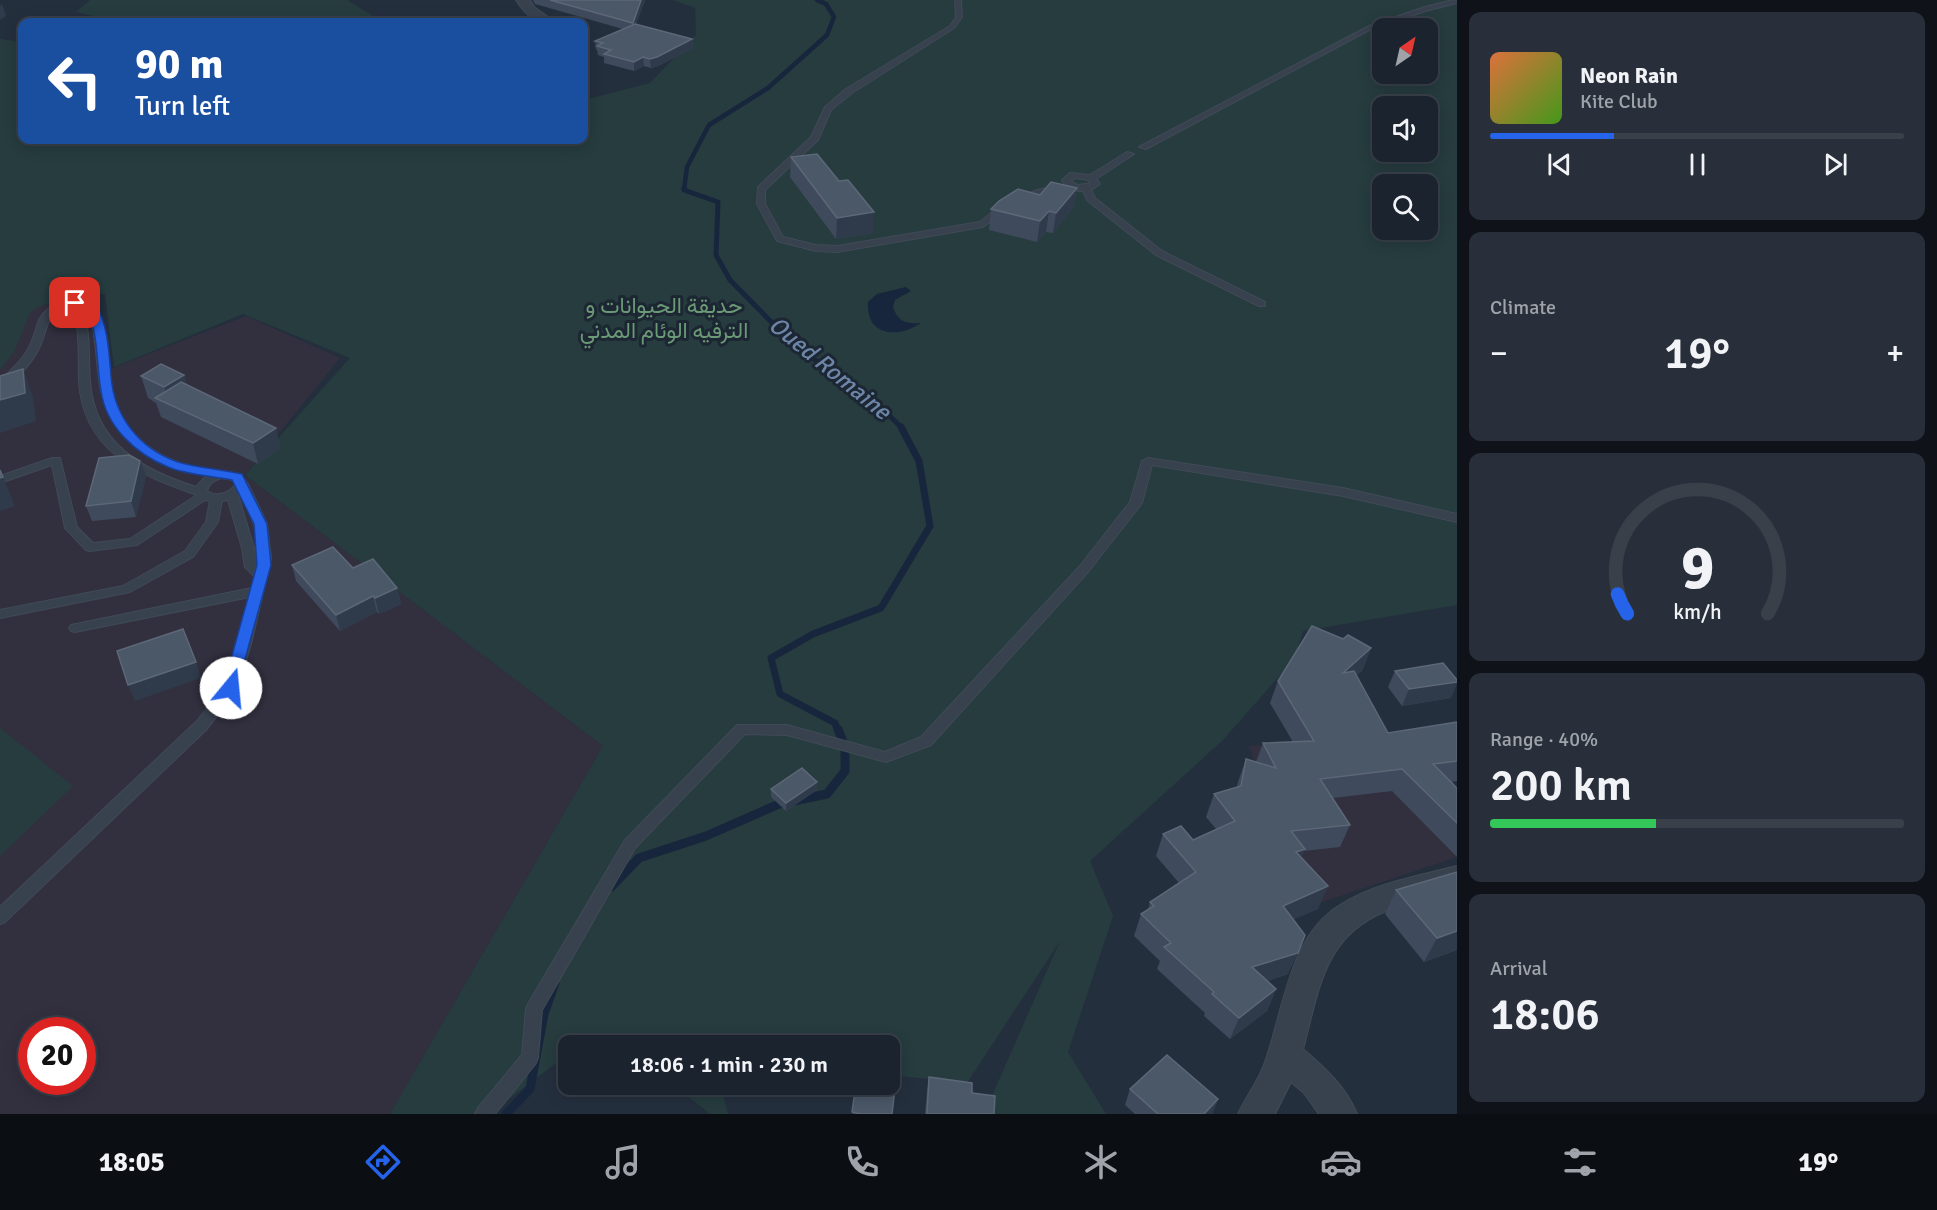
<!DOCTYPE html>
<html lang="en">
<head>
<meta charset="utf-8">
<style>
	:root { --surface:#1b232e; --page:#282f3a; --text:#f1f3f6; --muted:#a0a4aa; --line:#39404a; --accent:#2563eb }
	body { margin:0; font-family:Signika,Vazirmatn,sans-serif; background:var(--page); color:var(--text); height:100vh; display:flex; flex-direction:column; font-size:22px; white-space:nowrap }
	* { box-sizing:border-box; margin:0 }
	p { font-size:20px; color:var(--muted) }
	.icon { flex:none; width:33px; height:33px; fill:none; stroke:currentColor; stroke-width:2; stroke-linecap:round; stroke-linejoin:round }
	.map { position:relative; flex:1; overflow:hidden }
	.drawer { display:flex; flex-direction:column; gap:12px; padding:12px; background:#0f1319; width:480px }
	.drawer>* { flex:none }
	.hud { position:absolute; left:18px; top:18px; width:570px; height:126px; border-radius:12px; box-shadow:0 3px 15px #0003,0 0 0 2px var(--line); background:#1a4fa0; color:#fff; overflow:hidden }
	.needle { width:39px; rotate:34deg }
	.fabs { position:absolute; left:1372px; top:18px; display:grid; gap:12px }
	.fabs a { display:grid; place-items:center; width:66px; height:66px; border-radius:12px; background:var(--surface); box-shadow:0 3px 15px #0003,0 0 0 2px var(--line); font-size:30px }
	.speed { position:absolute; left:18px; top:1017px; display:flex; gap:12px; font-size:30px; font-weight:700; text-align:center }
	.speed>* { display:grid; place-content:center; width:78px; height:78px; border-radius:50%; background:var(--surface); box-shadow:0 3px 15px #0003,0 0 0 2px var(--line); line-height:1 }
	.speed .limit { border:9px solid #d22; background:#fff; color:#111 }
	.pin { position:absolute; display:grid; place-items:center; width:51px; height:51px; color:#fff; margin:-26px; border-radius:12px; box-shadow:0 3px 9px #0006 }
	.me { position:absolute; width:66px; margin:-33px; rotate:17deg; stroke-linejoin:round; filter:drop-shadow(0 0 4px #0008) }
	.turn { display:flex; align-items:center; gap:21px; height:126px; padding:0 18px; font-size:27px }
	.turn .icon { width:78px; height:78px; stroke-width:2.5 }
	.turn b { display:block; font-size:42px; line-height:51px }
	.big { font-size:45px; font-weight:600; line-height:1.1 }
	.drawer .card { flex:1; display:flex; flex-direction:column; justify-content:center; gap:9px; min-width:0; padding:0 21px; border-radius:12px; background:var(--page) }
	.drawer .dial { align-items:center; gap:0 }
	.dial svg { height:156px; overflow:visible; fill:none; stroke:var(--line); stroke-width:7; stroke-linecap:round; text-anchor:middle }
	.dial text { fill:var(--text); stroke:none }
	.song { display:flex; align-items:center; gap:18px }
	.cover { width:72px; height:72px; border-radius:9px; background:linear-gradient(135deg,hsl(20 70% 55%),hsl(100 70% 35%)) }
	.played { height:6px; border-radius:3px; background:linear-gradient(90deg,var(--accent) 30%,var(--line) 30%) }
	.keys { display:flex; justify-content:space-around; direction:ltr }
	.heat { display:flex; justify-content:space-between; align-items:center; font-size:33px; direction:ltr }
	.charge { height:9px; border-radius:4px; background:linear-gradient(90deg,#34c759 40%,var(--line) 0) }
	.trip { position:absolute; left:558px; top:1035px; width:342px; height:60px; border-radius:12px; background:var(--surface); box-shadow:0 3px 15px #0003,0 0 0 2px var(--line); font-weight:600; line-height:60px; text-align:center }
	.menu { display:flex; height:96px; justify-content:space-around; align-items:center; background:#0b0e12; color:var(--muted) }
	.menu .icon { width:42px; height:42px }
	.menu .selected { color:var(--accent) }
	.menu b { font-size:27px; color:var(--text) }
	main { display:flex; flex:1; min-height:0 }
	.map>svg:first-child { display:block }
	.medical { fill:#32303f; fill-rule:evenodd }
	.green { fill:#263c3f; fill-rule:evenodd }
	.water { fill:#17263c }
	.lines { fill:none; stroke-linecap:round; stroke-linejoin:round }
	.stream-far3 { stroke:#17263c; stroke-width:4.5 }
	.stream-far2 { stroke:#17263c; stroke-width:5 }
	.stream-far1 { stroke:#17263c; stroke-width:7 }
	.stream { stroke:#17263c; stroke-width:9 }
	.lane-casing { stroke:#414a57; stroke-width:2 }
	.street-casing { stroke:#414a57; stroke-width:2 }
	.lane { fill:#38414e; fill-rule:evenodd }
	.street { fill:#38414e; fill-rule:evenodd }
	.wall { fill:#3f4b5c }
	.shaded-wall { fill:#2f3b4b }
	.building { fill:#4b5868; stroke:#5c6777; stroke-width:1.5 }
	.route { fill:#2563eb; stroke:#184099; stroke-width:1.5 }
	.labels { text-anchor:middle; stroke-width:6; stroke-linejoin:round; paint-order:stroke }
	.park-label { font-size:22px; fill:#6b9a76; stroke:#1d2633 }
	.water-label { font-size:24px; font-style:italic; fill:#6d86a8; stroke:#1d2633 }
</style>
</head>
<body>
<main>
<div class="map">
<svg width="1457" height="1114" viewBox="0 0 1457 1114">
	<rect width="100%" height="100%" fill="#242f3e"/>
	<g class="medical">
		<path d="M97,285l8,86 141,-55 94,42 -95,117 358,271 -213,368h-390v-749l23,-58zM32,1030h50v52h-50z"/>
		<path d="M1333,743l41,13 83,101 -153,51 -55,-162z"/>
	</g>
	<g class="green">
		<path d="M90,0h257l36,22h-267l-40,-10z"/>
		<path d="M673,0h784v605l-154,26 -8,27 -72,82 -133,121 23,55 -45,136 38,62h-122l76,-173 -93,142 -77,-8v-29h-262l-13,-11 -26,10 -21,1v8l-79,60h-99l213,-368 -358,-271 105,-117 -107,-44 -129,53 -9,-73 -38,2 -31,12 -6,5 -16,39 -14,18v-331l22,3v98h562v-40l66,-17 46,-48 -1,-27zM1383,28h45v46h-45zM1383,106h45v46h-45zM1383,184h45v46h-45z"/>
		<path d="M0,728l73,58 -73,70z"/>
		<path d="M674,1085h47l7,29h-18z"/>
	</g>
	<path class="water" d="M906,287l5,4 -16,9 -2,7c5,15 13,17 28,16 -24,16 -55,13 -53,-21l9,-8z"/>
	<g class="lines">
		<path class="stream-far3" d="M684,189l3,-22 22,-42 59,-37 59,-53 7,-18 -8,-13 -9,-4"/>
		<path class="stream-far2" d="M684,188v2l34,12 -2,53 14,25 68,69 68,44 36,35"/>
		<path class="stream-far1" d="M838,731l-3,-8 -55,-29 -9,-36 42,-24 68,-26 49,-82 -11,-65 -18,-34"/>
		<g class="stream">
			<path d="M611,887l28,-29 67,-22 73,-32 48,-10 18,-23v-24l-7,-18"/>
			<path d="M506,1114l24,-25 14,-75 11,-31"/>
		</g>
		<g class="lane-casing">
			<g id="lane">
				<path d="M955,0h6l1,17 -8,11 -102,65 -21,17 -13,30 -53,50v14l18,33 33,8 21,1 143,-24 20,-16h6v4l-23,17 -146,25 -21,-1 -39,-10 -20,-37 1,-17 53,-50 14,-30 21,-18 104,-63 6,-9z"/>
				<path d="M1453,0h4v3l-28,7 -56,18 -227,121 -7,-2 230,-121 56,-19z"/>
				<path d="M1127,152l7,2 -38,25 4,5 -9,6 4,8 67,53 103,51v4h-6l-103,-51 -68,-54 -5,-10c-25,-2 -38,4 -62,11l-4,-3 20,-9 28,-5 -3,-5 8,-7 20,2zM1075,178l13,2 3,3 -13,2 -7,-4z"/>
				<path d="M75,300l20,5 2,2c10,25 9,50 13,76 7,42 37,71 77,82 18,5 36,5 54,10l7,9 19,40 4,34 -19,82 -14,48 -31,41 -202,193 -5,2v-17l197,-186 28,-35 15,-46 10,-43 -175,35 -4,-1 -2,-3 2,-3 181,-37 3,-11 -10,-10 -3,-19 -14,-48 -6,1 -4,21 -25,35 -63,35 -130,26v-8l123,-24 62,-35 21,-29 4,-21 -5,-1 -68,45 -47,6 -4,-1 -21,-22 -13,-63 -52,18v-7l52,-18h8l17,69 16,16 37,-4 67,-44c-58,-20 -114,-44 -118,-114 -1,-25 2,-49 -7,-73 -26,3 -23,16 -31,36 -7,16 -24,38 -41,44v-8c12,-10 25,-22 31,-37 6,-12 5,-25 17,-34 8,-6 19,-5 27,-9zM82,308l6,1 3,9c6,24 5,49 10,73 12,52 57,77 106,84l-11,12c-54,-17 -102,-44 -106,-106 -2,-25 1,-49 -8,-73zM221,478l12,2 3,4c-7,9 -19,14 -29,7 1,-7 8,-11 14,-13zM241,493c10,23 22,47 16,73l-3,-18 -16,-53z"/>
				<path d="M1148,458l195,30 114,26v8l-114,-26 -191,-31 -10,38 -54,69 -157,173 -45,17 -99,-27 -42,-1 -110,114 -93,162 -4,48 -2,5 -41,51h-20l3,-6 44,-53 4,-46 2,-5 97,-164 112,-115h50l98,27 36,-15 159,-171 50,-64 12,-41z"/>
			</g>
		</g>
		<g class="street-casing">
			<g id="street">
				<path d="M516,0h14l4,7 21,15c-19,2 -29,-6 -39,-22z"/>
				<path d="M1457,866v24c-23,7 -48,12 -71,21 -63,25 -67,80 -83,138 22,19 43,38 54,65h-38l-15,-21 -13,-11 -16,32h-37c8,-18 21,-33 27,-52 19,-52 23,-125 75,-157 35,-22 78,-29 117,-39z"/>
			</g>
		</g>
		<use href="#lane" class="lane"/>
		<use href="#street" class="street"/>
	</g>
	<g class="wall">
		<path d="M533,0h112l-9,24 56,15 1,9 -35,18 -7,2 -7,-2 -10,5 -30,-8v-6l-6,-2 -1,-5 -1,-1 -1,-8 28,-12 -88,-25z"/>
		<path d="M791,157l82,76 -37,6 -46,-62z"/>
		<path d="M1077,188l-4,20 -20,25 -7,-1 -9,10 -48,-12 2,-21 49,-14z"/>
		<path d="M184,375l3,10 94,63 -23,16 -97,-47 -5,-14 -8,-5 -7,-22z"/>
		<path d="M146,476l-10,41 -44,4 -6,-15z"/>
		<path d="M292,565l61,3 44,20 4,16 -22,10 -2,-2 -37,19 -44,-50z"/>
		<path d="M1343,639l28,9 -9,23 -6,4 32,58 69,-11v59l-6,1 6,6v69l-65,-66 -59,7 17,27 -10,22 -36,4 -3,6 17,52 -25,10 -5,55 -21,7 9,8 -9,22 -37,28 -26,-23 1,-3 -48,-44 3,-8 -26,-25 7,-22 7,-4 2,-8 29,-19 -23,-27 7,-22 30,6 24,-10 -11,-13 8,-23 23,-7 1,-5 8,-23 10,3 7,-19 30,-1 -23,-39 8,-22z"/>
		<path d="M1395,671l56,27 -49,8 -14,-19z"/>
		<path d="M771,789l46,1 -31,21 -15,-14z"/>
		<path d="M1457,872v78l-33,12 -39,-48 11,-24z"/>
		<path d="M929,1077l43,16 22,21h-69l2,-22z"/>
		<path d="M838,1084h52l2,30h-40l3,-19 -18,-3z"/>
		<path d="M1130,1089l88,10 -6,15h-77l-10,-9z"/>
	</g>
	<g class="shaded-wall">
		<path d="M641,0h4l-12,31v-8z"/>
		<path d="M2,4l4,12 -6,4v-14z"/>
		<path d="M692,39l1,9 -35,18 -7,2 -1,-9z"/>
		<path d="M643,57l1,9 -10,5v-9z"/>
		<path d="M1077,188l-4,20 -20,25 3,-20z"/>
		<path d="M1049,211l-3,21 -9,10 3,-21z"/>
		<path d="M874,212l-1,21 -37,6 1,-21z"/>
		<path d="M23,369l10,28 3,24 -36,12v-33z"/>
		<path d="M184,375l7,23 -22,6 -5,-17z"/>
		<path d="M276,428l5,20 -23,16 -5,-21z"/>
		<path d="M140,461l6,15 -10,41 -5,-16z"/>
		<path d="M3,477l12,29 -15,5v-33z"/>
		<path d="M397,588l4,16 -22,10 -4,-16z"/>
		<path d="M373,596l4,16 -37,19 -4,-16z"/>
		<path d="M1371,648l-9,23 -28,24 9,-22z"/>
		<path d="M196,662l5,16 -66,23 -7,-16z"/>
		<path d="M1457,682v2l-6,14 -49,8 7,-17z"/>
		<path d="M817,782v8l-31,21v-8z"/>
		<path d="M1305,849l-9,22v-19z"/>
		<path d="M1328,886l-10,23 -44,19 9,-22z"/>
		<path d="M1457,931v19l-33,12 13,-24z"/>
		<path d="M1298,953l-10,21 -45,15 9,-22z"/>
		<path d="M1276,989l-9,22 -37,28 9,-21z"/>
		<path d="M1218,1099l-6,15h-8z"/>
	</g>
	<g class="building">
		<path d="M550,0h91l-8,23z"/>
		<path d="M635,24l57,15 -35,18 -7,2 -7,-2 -9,5 -30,-8 7,-4 -14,-4 6,-3 -8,-2z"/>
		<path d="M817,154l22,27 9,-1 26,32 -37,6 -46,-61z"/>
		<path d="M1051,182l26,6 -21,25 -7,-2 -9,10 -49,-12 8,-8 19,-12 22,6z"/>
		<path d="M161,364l23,11 -20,12 -23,-11z"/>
		<path d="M23,369l2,24 -25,7v-24z"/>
		<path d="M181,382l95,46 -23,15 -98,-45z"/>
		<path d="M129,455l11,6 -9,40 -45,5 13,-48z"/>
		<path d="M0,470l3,7 -3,1z"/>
		<path d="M333,547l20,21 20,-9 24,29 -22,10 -2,-2 -37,19 -44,-50z"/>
		<path d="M1312,626l31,13 5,-4 23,13 -28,25 11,-2 34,62 69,-11v39l-24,3 24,24v35l-55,-54 -82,10 30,46 -59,6 14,18 -9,3 32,34 -45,20 22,29 -7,18 -46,14 24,22 -37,29 -27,-24 2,-2 -50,-45 7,-4 -30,-29 13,-8 -4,-4 46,-30 -33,-38 18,-8 12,14 42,-19 -21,-27 27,-8 5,-27 30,9 -13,-25 51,-2 -36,-60z"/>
		<path d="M183,629l13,33 -68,23 -11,-34z"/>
		<path d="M1443,663l14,17v2l-48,7 -14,-18z"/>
		<path d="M802,768l15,14 -31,21 -15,-14z"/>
		<path d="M1457,872v59l-20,7 -41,-48z"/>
		<path d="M1167,1055l51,44 -14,15h-46l-28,-25z"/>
		<path d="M890,1062l8,1 -6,51h-31l-9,-2 4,-28h34z"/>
		<path d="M929,1077l43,6v10l23,3 -1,18h-67z"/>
	</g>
	<path class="route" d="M75,300l21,5c12,21 13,47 15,71 3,40 28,73 67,86 20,6 43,7 64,12l25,50 4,41 -35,127h-10l-3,-4 34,-123 -3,-41 -22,-44c-20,-4 -45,-5 -64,-13 -32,-13 -62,-40 -67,-76 -5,-28 -2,-55 -14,-82l-16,-4v-4z"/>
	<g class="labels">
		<g class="park-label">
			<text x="664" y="313">حديقة الحيوانات و<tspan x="664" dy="25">الترفيه الوئام المدني</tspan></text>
		</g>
		<g class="water-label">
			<text transform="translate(830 368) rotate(39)" y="8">Oued Romaine</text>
		</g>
	</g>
</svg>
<div class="fabs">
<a><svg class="needle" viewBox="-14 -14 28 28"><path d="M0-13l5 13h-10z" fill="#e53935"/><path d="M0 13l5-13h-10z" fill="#a0a4aa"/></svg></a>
<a><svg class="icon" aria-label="sound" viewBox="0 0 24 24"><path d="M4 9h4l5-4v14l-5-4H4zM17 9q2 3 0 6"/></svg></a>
<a><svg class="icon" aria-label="search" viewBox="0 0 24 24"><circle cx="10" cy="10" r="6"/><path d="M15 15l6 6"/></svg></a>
</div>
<div class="speed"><div class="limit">20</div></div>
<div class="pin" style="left:75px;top:303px;background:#d93025"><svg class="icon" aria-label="arrive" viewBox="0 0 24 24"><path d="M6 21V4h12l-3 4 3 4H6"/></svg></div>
<svg class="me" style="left:231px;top:688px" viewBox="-20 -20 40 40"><circle r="19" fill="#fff"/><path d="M0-13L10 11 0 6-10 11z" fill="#2563eb"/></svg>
<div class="trip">18:06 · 1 min · 230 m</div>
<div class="hud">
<div class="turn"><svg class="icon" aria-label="left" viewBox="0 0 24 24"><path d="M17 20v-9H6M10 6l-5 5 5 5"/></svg><div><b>90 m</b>Turn left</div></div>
</div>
</div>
<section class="drawer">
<div class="card">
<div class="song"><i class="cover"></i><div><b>Neon Rain</b><p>Kite Club</p></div></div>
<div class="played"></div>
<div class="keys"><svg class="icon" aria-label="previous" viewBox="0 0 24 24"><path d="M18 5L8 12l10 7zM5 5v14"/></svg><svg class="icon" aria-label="pause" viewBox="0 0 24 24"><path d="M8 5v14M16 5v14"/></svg><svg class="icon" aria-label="next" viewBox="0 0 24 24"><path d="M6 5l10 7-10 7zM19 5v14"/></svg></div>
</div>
<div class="card"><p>Climate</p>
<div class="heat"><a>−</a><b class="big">19°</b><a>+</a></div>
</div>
<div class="card dial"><svg viewBox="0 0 100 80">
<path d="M14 69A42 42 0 1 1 86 69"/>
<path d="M14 69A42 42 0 0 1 9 59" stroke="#2563eb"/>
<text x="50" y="56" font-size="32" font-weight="700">9</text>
<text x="50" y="72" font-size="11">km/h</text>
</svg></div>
<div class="card"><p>Range · 40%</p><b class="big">200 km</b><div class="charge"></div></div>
<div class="card"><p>Arrival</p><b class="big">18:06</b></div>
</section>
</main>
<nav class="menu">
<b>18:05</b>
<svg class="icon selected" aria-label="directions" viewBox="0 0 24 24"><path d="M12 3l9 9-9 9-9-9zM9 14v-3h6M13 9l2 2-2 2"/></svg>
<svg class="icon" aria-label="music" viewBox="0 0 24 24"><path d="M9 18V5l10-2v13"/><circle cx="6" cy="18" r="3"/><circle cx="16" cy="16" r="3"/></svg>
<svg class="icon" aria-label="phone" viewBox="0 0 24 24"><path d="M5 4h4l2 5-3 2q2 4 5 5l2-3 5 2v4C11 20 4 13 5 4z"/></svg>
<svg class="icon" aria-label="climate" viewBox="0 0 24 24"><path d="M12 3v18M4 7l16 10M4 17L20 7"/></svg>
<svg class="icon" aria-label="car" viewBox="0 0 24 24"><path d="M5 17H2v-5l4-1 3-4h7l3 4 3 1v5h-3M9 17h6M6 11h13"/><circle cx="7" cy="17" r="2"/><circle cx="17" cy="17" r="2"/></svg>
<svg class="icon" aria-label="filters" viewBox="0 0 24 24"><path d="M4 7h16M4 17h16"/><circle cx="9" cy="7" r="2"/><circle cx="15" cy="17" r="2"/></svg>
<b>19°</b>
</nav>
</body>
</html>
